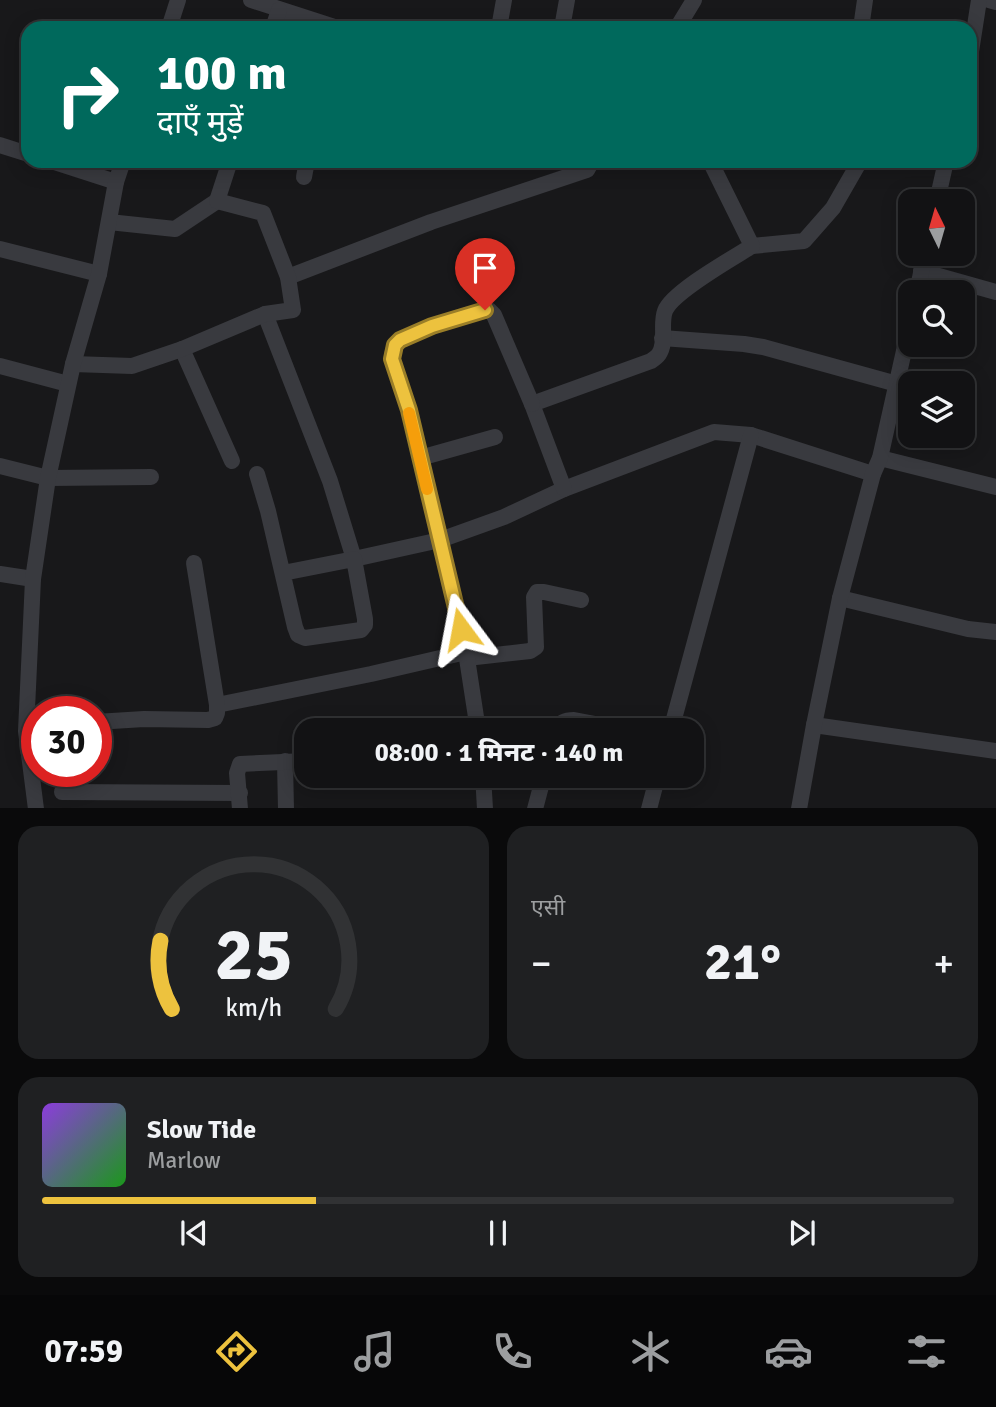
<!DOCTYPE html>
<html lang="hi">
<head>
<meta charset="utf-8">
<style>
	:root { --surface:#121214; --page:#1f2022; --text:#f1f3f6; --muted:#9c9ea0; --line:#313234; --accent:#edc23e }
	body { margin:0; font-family:Signika,"Noto Sans Devanagari",sans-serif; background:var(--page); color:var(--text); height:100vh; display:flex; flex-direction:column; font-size:26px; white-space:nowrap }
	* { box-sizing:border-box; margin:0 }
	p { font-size:23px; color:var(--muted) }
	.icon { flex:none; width:38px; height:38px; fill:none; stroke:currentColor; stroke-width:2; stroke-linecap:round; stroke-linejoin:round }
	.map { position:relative; height:808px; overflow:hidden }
	.side { display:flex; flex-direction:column; gap:18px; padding:18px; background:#0a0a0b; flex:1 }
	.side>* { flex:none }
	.guide { position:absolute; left:21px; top:21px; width:956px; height:147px; border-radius:21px; box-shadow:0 4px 18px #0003,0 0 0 2px var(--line); background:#00695c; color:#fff; overflow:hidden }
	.needle { width:46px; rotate:355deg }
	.buttons { position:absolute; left:898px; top:189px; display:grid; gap:14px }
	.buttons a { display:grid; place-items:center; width:77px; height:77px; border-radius:14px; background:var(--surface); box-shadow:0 4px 18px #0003,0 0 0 2px var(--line); font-size:35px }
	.speed { position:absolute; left:21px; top:696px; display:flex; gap:14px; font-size:35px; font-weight:700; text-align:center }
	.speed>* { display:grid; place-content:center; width:91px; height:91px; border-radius:50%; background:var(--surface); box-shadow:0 4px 18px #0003,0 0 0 2px var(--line); line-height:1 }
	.speed .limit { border:10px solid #d22; background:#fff; color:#111 }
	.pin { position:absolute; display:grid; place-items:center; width:60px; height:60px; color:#fff; margin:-72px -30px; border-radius:50% 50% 50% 0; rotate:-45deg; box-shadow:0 0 7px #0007 }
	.pin .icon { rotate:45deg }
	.me { position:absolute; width:77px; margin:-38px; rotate:347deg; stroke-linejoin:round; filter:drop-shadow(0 0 5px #0008) }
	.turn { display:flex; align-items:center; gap:24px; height:147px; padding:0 21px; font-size:32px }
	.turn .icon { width:91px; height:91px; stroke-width:2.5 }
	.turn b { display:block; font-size:49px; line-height:60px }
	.big { font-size:52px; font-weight:800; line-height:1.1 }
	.side .widget { flex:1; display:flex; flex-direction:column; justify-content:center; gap:10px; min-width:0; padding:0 24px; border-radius:21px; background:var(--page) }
	.side .dial { align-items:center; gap:0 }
	.dial svg { height:182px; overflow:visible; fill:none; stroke:var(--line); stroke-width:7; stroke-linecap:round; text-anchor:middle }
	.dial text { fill:var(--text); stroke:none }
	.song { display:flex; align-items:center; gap:21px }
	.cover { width:84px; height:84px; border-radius:10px; background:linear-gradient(135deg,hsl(270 70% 55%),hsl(120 70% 35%)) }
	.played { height:7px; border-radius:4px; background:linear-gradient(90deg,var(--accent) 30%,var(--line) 30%) }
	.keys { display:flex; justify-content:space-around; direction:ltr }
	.heat { display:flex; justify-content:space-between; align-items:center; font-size:38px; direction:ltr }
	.side .tiles { flex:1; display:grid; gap:18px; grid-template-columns:1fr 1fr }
	.widget:last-child { grid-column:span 2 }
	.trip { position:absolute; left:294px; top:718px; width:410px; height:70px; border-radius:21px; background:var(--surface); box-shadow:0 4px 18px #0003,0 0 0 2px var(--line); font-weight:800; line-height:70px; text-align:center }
	.tabs { display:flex; height:112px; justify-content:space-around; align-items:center; background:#070708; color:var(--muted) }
	.tabs .icon { width:49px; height:49px }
	.tabs .active { color:var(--accent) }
	.tabs b { font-size:32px; color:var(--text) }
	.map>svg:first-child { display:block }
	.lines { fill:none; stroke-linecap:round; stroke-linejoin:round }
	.street { stroke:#393a3f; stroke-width:16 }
	.route-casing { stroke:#9a7e28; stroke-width:18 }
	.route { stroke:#edc23e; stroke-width:12 }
	.slow { stroke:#f59e0b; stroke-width:12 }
</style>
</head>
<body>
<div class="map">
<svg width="996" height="809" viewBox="0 0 996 809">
	<rect width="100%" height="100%" fill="#18181a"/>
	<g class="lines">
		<g class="street">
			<path d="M251,0l87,28"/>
			<path d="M989,0l7,2"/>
			<path d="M169,28l9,-28"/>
			<path d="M273,28l6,-18"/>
			<path d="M499,28l5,-28"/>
			<path d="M562,28l5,-28"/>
			<path d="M677,28l17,-28"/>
			<path d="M861,28l4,-28"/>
			<path d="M970,58l9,-58"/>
			<path d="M0,145l28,9"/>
			<path d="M51,161l65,21"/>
			<path d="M304,177l3,-16"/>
			<path d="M937,201l9,-40"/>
			<path d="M109,222l66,7 42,-28"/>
			<path d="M752,246l52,-5 29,-33 27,-47"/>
			<path d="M0,249l99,25"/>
			<path d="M921,271l75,21"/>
			<path d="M288,277l143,-55 156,-52 5,-9"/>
			<path d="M917,292l8,-38"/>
			<path d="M265,314l65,167 24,78 86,-19 64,-23 60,-28 150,-57 37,3 122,39"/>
			<path d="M662,338l82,6 19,3 134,37"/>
			<path d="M182,349l50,112"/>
			<path d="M73,364l59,2 50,-17 83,-35 28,-4 -5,-33 -25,-64 -46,-12 13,-40"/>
			<path d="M0,366l68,18"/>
			<path d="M420,458l75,-21"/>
			<path d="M880,458l116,29"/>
			<path d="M0,466l48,12 103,-1"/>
			<path d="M257,474l11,37 27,116 3,8 7,3 56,-8 4,-5v-6l-11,-60 -71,14"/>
			<path d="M564,489l-32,-85 119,-43c3,-2 6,-4 8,-7 8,-12 1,-30 6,-43 7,-19 68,-53 87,-65l-42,-85"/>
			<path d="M0,574l33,5"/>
			<path d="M840,598l128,31 28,3"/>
			<path d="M467,658l63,-7 6,-4 -2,-50 3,-5h7l37,8"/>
			<path d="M217,705l154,-31 95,-22"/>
			<path d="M96,722l48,-3 64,1 7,-2 2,-5v-8l-23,-142"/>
			<path d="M814,725l182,26"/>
			<path d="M478,730l-12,-78 -57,-243 -17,-50c0,-6 1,-12 6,-16 9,-10 75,-31 91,-33l5,5 38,89"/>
			<path d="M556,730c4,-8 9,-10 18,-10l53,10"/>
			<path d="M671,730l80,-295"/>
			<path d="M285,761l1,48"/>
			<path d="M483,775l2,34"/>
			<path d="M62,792l178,1"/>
			<path d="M36,809l-10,-78 7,-152 15,-101 25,-114 26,-90 17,-92 7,-21"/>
			<path d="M240,809l-3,-36 3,-9 66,-3"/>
			<path d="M535,809l9,-34"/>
			<path d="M649,809l9,-34"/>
			<path d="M799,809l15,-84 26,-127 33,-124 7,-16 30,-134"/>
		</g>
	</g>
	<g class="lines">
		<g class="route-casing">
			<path id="route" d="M461,629l-52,-219 -17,-51 3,-14 5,-5 32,-14 53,-16"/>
		</g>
		<use href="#route" class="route"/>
		<path class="slow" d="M409,413l18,76"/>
	</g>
</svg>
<div class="buttons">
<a><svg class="needle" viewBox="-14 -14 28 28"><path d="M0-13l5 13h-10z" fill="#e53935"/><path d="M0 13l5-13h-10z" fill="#9c9ea0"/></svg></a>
<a><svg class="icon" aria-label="search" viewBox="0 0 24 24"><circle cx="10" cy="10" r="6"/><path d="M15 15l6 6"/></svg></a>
<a><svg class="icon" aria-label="layers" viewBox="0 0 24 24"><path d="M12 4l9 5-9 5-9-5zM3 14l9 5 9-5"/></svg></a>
</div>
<div class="speed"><div class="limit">30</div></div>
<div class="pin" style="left:485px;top:310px;background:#d93025"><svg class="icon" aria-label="arrive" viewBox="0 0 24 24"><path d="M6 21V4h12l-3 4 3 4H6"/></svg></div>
<svg class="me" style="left:461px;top:629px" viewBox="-20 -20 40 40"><path d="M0-17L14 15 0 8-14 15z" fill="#edc23e" stroke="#fff" stroke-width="4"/></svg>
<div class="trip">08:00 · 1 मिनट · 140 m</div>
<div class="guide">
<div class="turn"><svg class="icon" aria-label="right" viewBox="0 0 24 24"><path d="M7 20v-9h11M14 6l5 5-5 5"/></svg><div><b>100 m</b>दाएँ मुड़ें</div></div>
</div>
</div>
<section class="side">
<div class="tiles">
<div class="widget dial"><svg viewBox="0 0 100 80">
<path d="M14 69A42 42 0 1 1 86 69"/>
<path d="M14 69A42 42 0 0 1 9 39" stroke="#edc23e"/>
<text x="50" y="56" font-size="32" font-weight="700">25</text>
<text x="50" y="72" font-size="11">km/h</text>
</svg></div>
<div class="widget"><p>एसी</p>
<div class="heat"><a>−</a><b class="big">21°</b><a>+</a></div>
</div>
<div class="widget">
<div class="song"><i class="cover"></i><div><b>Slow Tide</b><p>Marlow</p></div></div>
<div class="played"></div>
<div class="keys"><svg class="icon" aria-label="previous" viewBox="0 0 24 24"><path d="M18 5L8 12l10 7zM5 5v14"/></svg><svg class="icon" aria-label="pause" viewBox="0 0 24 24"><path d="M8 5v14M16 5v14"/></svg><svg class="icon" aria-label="next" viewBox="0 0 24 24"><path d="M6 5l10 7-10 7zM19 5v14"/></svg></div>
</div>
</div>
</section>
<nav class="tabs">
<b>07:59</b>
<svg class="icon active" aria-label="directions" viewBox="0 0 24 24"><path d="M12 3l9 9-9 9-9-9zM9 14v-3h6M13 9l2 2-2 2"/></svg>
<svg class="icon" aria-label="music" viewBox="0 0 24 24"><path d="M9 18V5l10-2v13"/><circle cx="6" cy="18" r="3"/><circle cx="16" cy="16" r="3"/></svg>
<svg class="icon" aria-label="phone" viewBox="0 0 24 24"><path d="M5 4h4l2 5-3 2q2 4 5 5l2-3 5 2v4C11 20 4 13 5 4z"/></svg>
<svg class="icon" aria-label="climate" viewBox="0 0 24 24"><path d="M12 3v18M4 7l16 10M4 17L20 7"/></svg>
<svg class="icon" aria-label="car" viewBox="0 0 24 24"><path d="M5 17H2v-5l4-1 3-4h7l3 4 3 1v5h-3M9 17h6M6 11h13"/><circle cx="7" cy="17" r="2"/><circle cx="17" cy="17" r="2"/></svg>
<svg class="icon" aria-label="filters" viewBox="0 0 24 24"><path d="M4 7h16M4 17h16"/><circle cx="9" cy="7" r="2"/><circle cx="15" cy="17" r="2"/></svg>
</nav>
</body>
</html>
